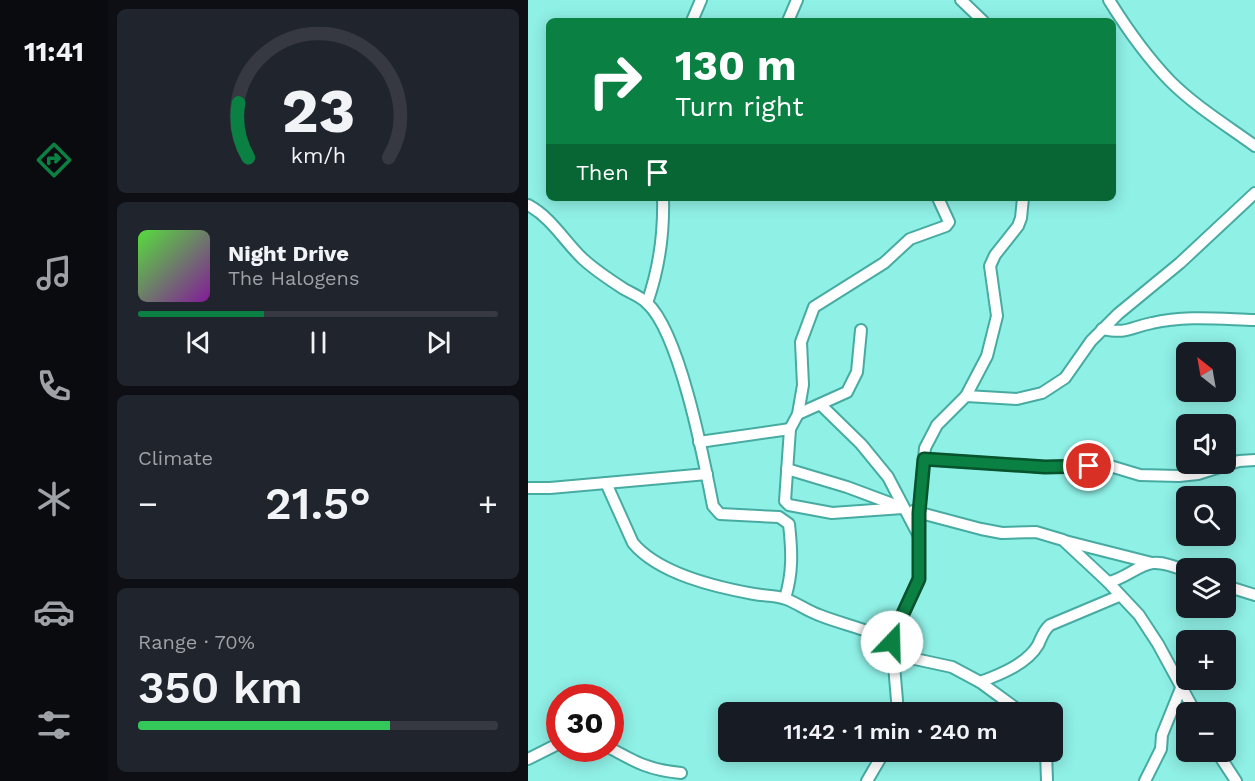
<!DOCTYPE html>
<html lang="en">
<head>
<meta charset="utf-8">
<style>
	:root { --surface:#171b24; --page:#20242c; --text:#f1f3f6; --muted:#9ea1a6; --line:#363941; --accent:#0b8043 }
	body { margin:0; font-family:"Work Sans",sans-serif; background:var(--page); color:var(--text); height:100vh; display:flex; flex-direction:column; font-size:22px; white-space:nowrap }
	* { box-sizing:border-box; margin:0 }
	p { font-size:20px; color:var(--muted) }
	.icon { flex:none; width:33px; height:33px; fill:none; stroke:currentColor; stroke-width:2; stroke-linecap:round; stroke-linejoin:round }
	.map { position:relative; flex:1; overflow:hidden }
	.details { display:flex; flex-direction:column; gap:9px; padding:9px; background:#0d0f14; width:420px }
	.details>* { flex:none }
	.top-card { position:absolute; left:18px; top:18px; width:570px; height:183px; border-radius:9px; box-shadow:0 3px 15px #0003; background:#0b8043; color:#fff; overflow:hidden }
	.needle { width:39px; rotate:329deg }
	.buttons { position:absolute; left:648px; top:342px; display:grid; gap:12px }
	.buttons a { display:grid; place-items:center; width:60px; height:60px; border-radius:9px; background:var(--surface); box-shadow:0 3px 15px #0003; font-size:30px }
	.speed { position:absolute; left:18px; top:684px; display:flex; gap:12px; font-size:30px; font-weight:700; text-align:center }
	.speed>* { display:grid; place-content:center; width:78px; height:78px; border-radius:50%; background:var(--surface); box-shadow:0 3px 15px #0003; line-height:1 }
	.speed .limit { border:9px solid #d22; background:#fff; color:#111 }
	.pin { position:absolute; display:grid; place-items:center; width:51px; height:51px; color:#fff; margin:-26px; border:3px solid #fff; border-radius:50%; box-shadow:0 2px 6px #0007 }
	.me { position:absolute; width:66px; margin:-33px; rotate:21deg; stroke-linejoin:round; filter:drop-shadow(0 0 4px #0008) }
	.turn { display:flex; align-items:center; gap:21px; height:126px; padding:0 30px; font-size:27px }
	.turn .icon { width:78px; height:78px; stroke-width:2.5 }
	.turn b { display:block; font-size:42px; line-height:51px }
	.then { display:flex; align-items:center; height:57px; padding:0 30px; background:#0003; gap:12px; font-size:22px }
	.big { font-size:45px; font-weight:600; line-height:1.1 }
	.details .widget { flex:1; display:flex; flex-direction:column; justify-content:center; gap:9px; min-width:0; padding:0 21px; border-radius:9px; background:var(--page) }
	.details .dial { align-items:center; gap:0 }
	.dial svg { height:156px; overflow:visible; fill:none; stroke:var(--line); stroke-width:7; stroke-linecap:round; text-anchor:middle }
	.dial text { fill:var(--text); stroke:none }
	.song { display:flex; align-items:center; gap:18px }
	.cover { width:72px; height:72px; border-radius:9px; background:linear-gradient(135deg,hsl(110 70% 55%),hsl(290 70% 35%)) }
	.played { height:6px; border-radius:3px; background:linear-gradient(90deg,var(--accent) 35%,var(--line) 35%) }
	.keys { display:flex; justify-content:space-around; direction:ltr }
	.heat { display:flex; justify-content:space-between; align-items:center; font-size:33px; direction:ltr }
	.charge { height:9px; border-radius:4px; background:linear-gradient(90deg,#34c759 70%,var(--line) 0) }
	.trip { position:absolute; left:190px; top:702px; width:345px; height:60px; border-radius:9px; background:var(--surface); box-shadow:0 3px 15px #0003; font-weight:600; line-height:60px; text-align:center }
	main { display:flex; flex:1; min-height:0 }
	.dock { display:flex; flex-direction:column; width:108px; justify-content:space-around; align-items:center; background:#090b0e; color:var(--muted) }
	.dock .icon { width:42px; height:42px }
	.dock .current { color:var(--accent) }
	.dock b { font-size:27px; color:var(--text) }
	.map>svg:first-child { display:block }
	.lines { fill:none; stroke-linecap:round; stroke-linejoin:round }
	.minor-casing { stroke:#47aba2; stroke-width:14 }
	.minor { stroke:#fff; stroke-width:10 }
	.route-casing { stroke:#07532c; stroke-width:15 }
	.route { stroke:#0b8043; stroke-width:10 }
</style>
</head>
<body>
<main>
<nav class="dock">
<b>11:41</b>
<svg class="icon current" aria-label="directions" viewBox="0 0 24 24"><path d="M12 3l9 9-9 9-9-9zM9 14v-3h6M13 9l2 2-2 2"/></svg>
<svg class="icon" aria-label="music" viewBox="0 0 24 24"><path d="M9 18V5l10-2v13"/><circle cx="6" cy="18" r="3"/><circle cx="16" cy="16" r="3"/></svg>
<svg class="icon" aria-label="phone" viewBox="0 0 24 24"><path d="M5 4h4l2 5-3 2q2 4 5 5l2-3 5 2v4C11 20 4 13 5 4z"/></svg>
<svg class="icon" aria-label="climate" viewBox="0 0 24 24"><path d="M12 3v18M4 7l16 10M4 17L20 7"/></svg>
<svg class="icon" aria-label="car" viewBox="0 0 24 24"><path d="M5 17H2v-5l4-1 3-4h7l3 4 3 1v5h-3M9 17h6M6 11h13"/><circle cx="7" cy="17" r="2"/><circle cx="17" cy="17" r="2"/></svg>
<svg class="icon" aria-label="filters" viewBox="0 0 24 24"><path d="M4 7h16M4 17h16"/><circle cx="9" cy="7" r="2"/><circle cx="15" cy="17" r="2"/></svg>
</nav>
<section class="details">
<div class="widget dial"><svg viewBox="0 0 100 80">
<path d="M14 69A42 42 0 1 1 86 69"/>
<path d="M14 69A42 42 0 0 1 9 41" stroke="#0b8043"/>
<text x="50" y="56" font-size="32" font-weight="700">23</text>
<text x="50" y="72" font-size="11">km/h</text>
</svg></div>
<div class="widget">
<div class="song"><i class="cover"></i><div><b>Night Drive</b><p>The Halogens</p></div></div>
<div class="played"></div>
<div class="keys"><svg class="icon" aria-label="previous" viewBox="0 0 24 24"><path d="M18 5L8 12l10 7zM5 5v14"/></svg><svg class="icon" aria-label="pause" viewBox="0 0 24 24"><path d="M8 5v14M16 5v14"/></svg><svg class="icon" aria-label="next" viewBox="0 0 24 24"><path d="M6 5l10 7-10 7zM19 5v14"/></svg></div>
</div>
<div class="widget"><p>Climate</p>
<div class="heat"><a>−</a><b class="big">21.5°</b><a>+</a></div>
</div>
<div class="widget"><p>Range · 70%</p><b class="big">350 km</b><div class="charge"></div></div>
</section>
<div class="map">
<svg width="727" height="781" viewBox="0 0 727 781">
	<rect width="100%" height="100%" fill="#8ff0e6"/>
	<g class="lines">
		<g class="minor-casing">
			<g id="minor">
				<path d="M433,0l22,21"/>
				<path d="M581,0c18,29 37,56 61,81 25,25 56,44 85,65"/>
				<path d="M164,21l9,-21"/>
				<path d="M260,21l9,-21"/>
				<path d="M0,205c24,13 36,36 55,54 12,11 27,21 41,30 7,4 17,8 23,14 33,30 57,157 66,203l7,8 59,3 10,7c3,27 4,49 -4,74"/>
				<path d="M119,303c12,-34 17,-69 16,-105"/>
				<path d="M574,329c27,5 26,-1 50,-6 33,-8 69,-4 103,-3"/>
				<path d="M438,396l51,3 25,-6 23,-15 26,-37 27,-27 62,-51 75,-70"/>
				<path d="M293,405l40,39 27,33 31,59"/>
				<path d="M270,414l49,-22 10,-20 4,-42"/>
				<path d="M171,442l91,-13"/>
				<path d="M396,459l121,8 65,-1 30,9 39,1 19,-2 41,-13 16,-1"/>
				<path d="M259,469l60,18 51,19"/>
				<path d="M78,483l27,60c26,31 82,44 121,51 10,2 22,1 32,5 11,4 21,12 33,16 25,10 50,14 73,27"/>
				<path d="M0,488h22l157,-14"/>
				<path d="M375,508l-71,5 -43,-8 -4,-4 5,-72 8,-15 5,-29 -2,-43 13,-35 70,-44 26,-24 36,-13 3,-4 -11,-24"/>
				<path d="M385,511l68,18 21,4 34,-1 27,8 45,42c16,-2 31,-18 45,-19 11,-1 23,4 33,8"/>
				<path d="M537,541l87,22"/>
				<path d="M580,582l31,33 19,29 37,68"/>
				<path d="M698,586l29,9"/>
				<path d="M364,654l60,13 28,15 41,30"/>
				<path d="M452,682c19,-7 47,-18 58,-37 4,-8 5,-14 12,-20l69,-29"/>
				<path d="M370,712l-6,-70 3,-11 24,-52v-66l6,-65 12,-23 29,-29 21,-40 10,-40 -7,-50 5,-11 23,-29 3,-8 2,-20"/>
				<path d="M82,748c27,15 40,22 71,25"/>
				<path d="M518,752l1,29"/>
				<path d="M689,752l19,29"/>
				<path d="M0,759l32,-16"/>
				<path d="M339,781l17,-29"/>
				<path d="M617,781l16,-32 1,-14 19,-47"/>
			</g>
		</g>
		<use href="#minor" class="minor"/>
	</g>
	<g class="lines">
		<g class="route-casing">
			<path id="route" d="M364,642l3,-11 24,-52v-66l5,-54 121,8 44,-1"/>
		</g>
		<use href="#route" class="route"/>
	</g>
</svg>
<div class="buttons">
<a><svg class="needle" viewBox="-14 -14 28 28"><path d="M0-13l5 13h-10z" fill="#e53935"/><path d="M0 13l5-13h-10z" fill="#9ea1a6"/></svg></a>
<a><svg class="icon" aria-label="sound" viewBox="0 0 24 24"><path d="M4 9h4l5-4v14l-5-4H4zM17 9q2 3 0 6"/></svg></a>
<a><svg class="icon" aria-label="search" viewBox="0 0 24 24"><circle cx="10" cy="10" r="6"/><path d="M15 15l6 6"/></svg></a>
<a><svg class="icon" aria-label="layers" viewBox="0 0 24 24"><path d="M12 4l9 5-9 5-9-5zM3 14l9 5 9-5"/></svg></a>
<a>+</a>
<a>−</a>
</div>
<div class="speed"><div class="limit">30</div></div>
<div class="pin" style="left:561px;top:466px;background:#d93025"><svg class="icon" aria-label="arrive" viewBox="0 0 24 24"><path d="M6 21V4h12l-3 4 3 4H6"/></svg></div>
<svg class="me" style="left:364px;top:642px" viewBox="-20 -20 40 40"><circle r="19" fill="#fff"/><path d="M0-13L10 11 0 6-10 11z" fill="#0b8043"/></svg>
<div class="trip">11:42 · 1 min · 240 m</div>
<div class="top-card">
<div class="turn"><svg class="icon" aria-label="right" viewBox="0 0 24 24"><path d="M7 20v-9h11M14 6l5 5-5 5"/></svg><div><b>130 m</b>Turn right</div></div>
<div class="then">Then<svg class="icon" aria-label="arrive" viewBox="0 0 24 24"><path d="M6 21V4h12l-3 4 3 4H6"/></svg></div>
</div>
</div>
</main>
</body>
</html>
